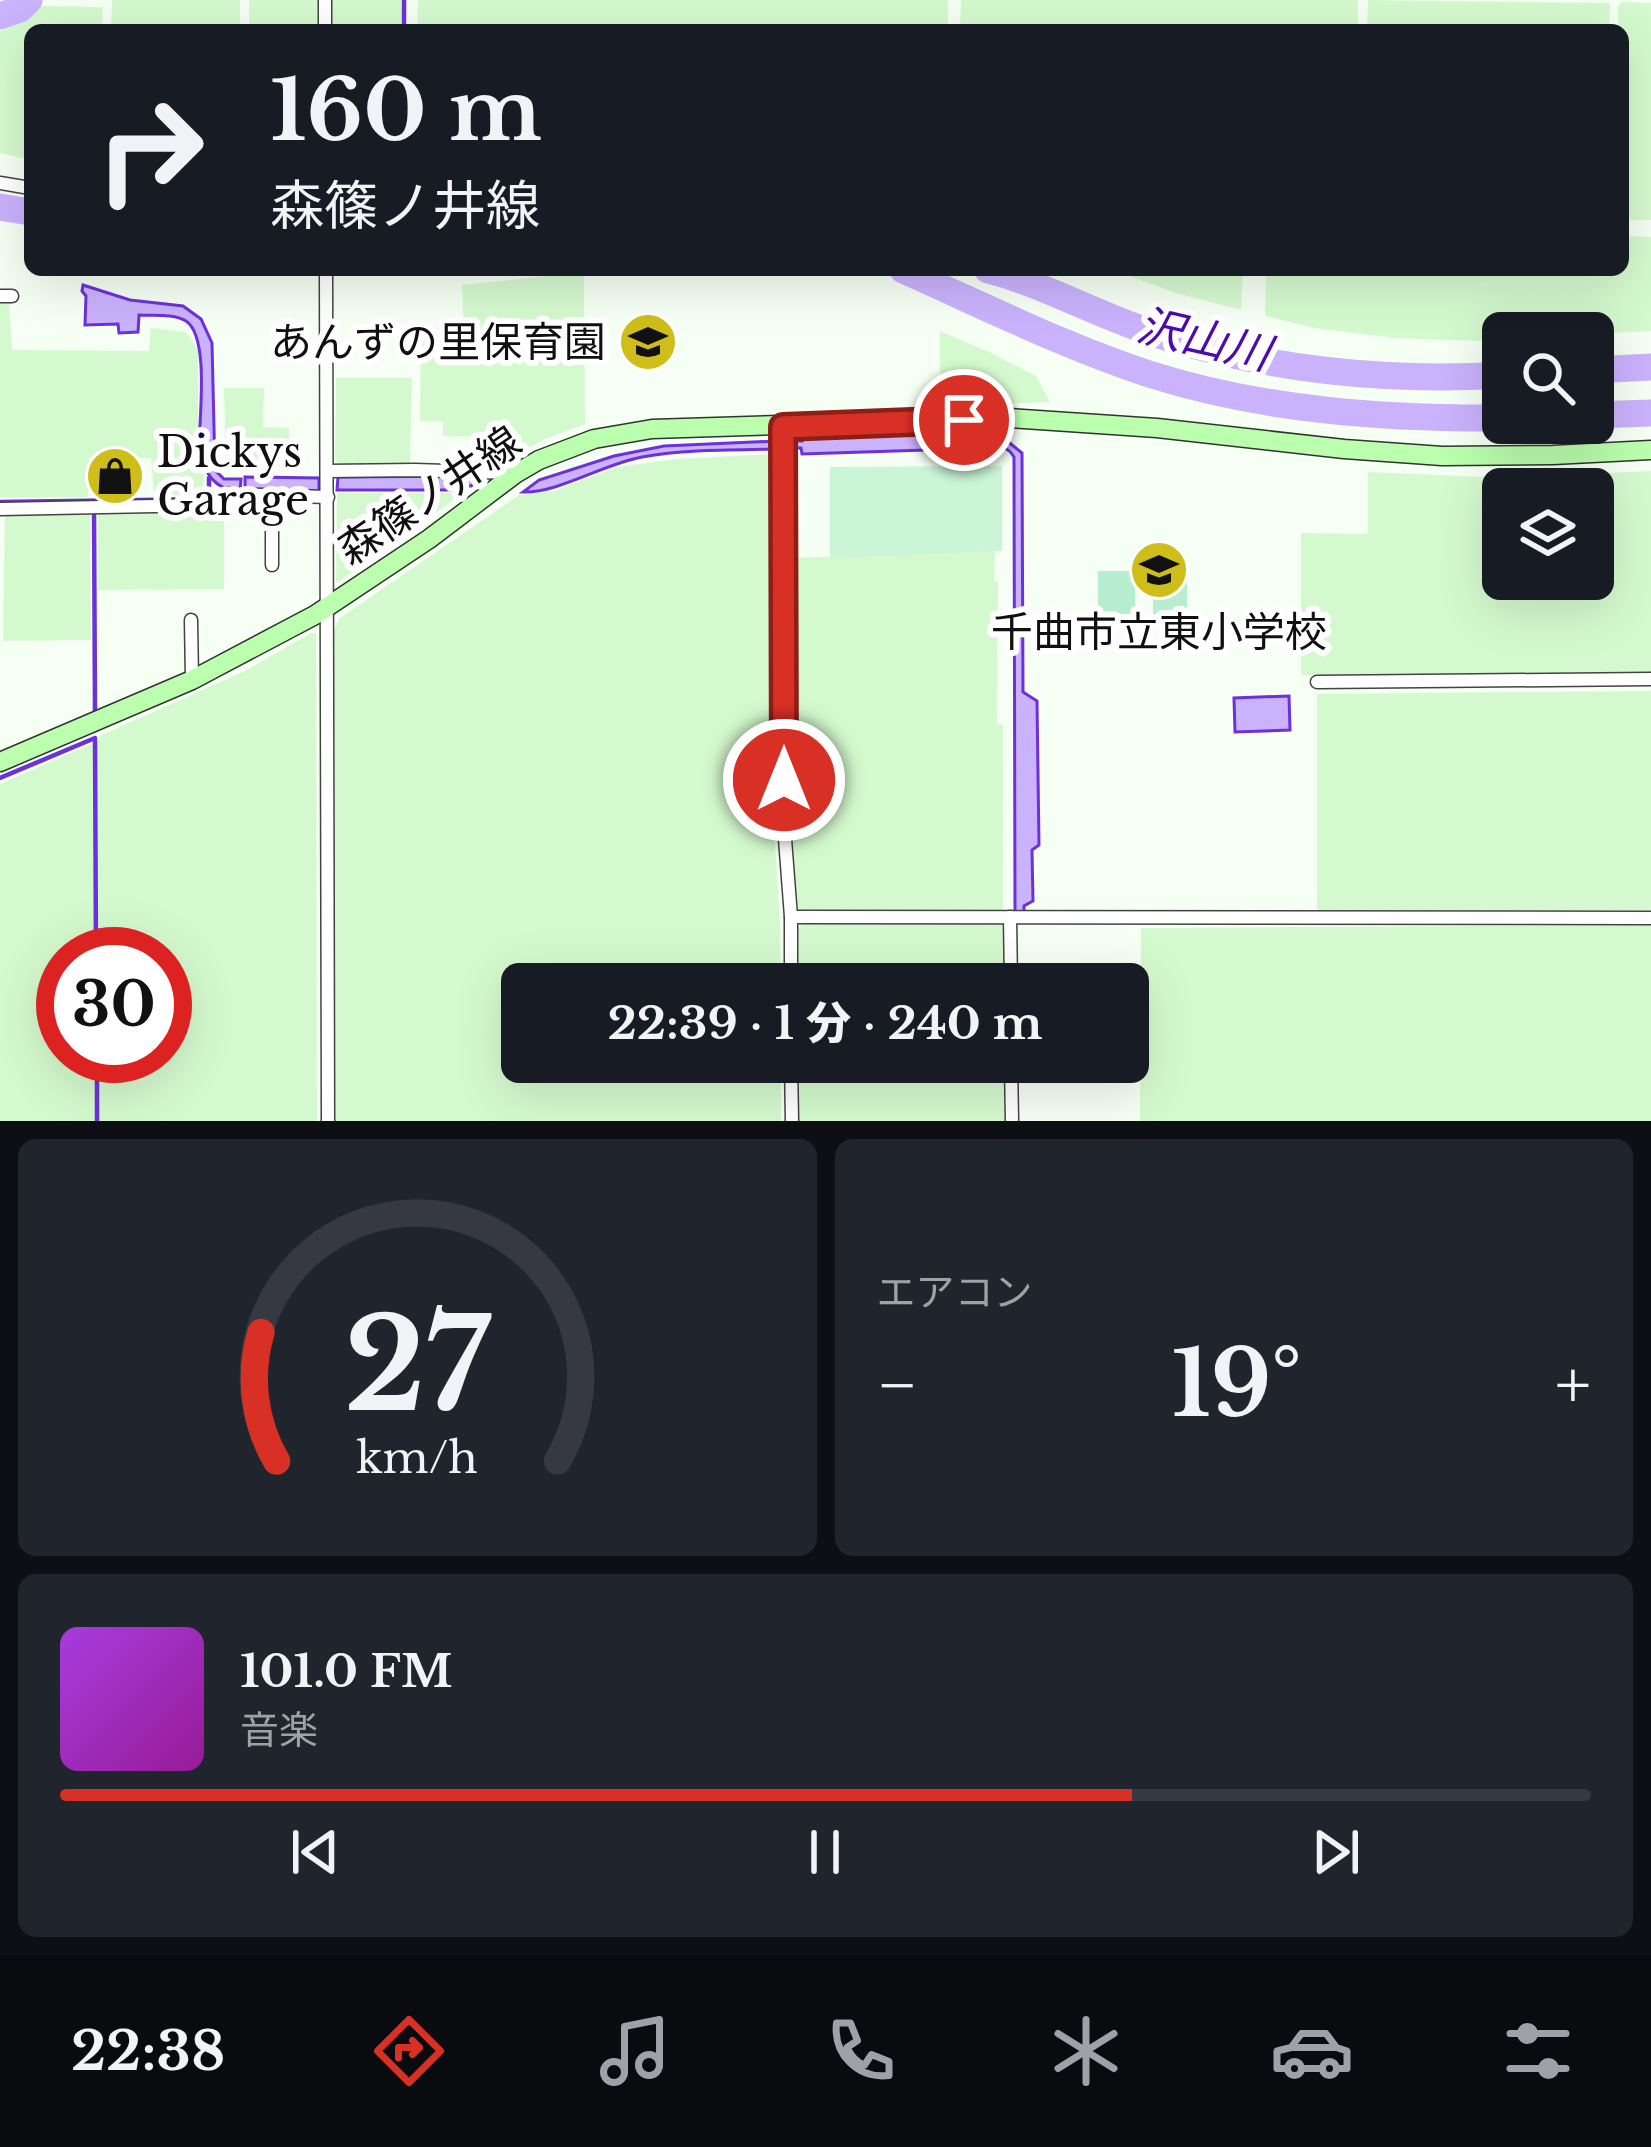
<!DOCTYPE html>
<html lang="ja">
<head>
<meta charset="utf-8">
<style>
	:root { --surface:#171b24; --page:#20242c; --text:#f1f3f6; --muted:#9ea1a6; --line:#363941; --accent:#d93025 }
	body { margin:0; font-family:"Libre Baskerville","Noto Sans JP",serif; background:var(--page); color:var(--text); height:100vh; display:flex; flex-direction:column; font-size:45px; white-space:nowrap }
	* { box-sizing:border-box; margin:0 }
	p { font-size:39px; color:var(--muted) }
	.icon { flex:none; width:66px; height:66px; fill:none; stroke:currentColor; stroke-width:2; stroke-linecap:round; stroke-linejoin:round }
	.map { position:relative; height:1121px; overflow:hidden }
	.panel { display:flex; flex-direction:column; gap:18px; padding:18px; background:#0d0f14; flex:1 }
	.panel>* { flex:none }
	.banner { position:absolute; left:24px; top:24px; width:1605px; height:252px; border-radius:18px; box-shadow:0 12px 48px #0002; background:#171b24; color:var(--text); overflow:hidden }
	.tools { position:absolute; left:1482px; top:312px; display:grid; gap:24px }
	.tools a { display:grid; place-items:center; width:132px; height:132px; border-radius:18px; background:var(--surface); box-shadow:0 12px 48px #0002; font-size:60px }
	.speed { position:absolute; left:36px; top:927px; display:flex; gap:24px; font-size:60px; font-weight:700; text-align:center }
	.speed>* { display:grid; place-content:center; width:156px; height:156px; border-radius:50%; background:var(--surface); box-shadow:0 12px 48px #0002; line-height:1 }
	.speed .limit { border:18px solid #d22; background:#fff; color:#111 }
	.pin { position:absolute; display:grid; place-items:center; width:102px; height:102px; color:#fff; margin:-51px; border:6px solid #fff; border-radius:50%; box-shadow:0 3px 12px #0007 }
	.me { position:absolute; width:132px; margin:-66px; rotate:0deg; stroke-linejoin:round; filter:drop-shadow(0 0 9px #0008) }
	.turn { display:flex; align-items:center; gap:42px; height:252px; padding:0 48px; font-size:54px }
	.turn .icon { width:156px; height:156px; stroke-width:2.5 }
	.turn b { display:block; font-size:84px; line-height:102px }
	.big { font-size:90px; font-weight:800; line-height:1.1 }
	.panel .widget { flex:1; display:flex; flex-direction:column; justify-content:center; gap:18px; min-width:0; padding:0 42px; border-radius:18px; background:var(--page) }
	.panel .dial { align-items:center; gap:0 }
	.dial svg { height:312px; overflow:visible; fill:none; stroke:var(--line); stroke-width:7; stroke-linecap:round; text-anchor:middle }
	.dial text { fill:var(--text); stroke:none }
	.song { display:flex; align-items:center; gap:36px }
	.cover { width:144px; height:144px; border-radius:18px; background:linear-gradient(135deg,hsl(280 70% 55%),hsl(300 70% 35%)) }
	.played { height:12px; border-radius:6px; background:linear-gradient(90deg,var(--accent) 70%,var(--line) 70%) }
	.keys { display:flex; justify-content:space-around; direction:ltr }
	.heat { display:flex; justify-content:space-between; align-items:center; font-size:66px; direction:ltr }
	.panel .tiles { flex:1; display:grid; gap:18px; grid-template-columns:1fr 1fr }
	.widget:last-child { grid-column:span 2 }
	.trip { position:absolute; left:501px; top:963px; width:648px; height:120px; border-radius:18px; background:var(--surface); box-shadow:0 12px 48px #0002; font-weight:800; line-height:120px; text-align:center }
	.menu { display:flex; height:192px; justify-content:space-around; align-items:center; background:#090b0e; color:var(--muted) }
	.menu .icon { width:84px; height:84px }
	.menu .current { color:var(--accent) }
	.menu b { font-size:54px; color:var(--text) }
	.map>svg:first-child { display:block }
	.farmland { fill:#d5f9cf; fill-rule:evenodd }
	.green { fill:#b7eecf }
	.pitch { fill:#caf5d7 }
	.water { fill:#cab2fc; stroke:#6d31db; stroke-width:3 }
	.lines { fill:none; stroke-linecap:round; stroke-linejoin:round }
	.stream { stroke:#6d31db; stroke-width:4.5 }
	.river { stroke:#cab2fc; stroke-width:27 }
	.street-casing { stroke:#434343; stroke-width:15 }
	.secondary-casing { stroke:#323232; stroke-width:21 }
	.street { stroke:#fff; stroke-width:12 }
	.secondary { stroke:#bbffae; stroke-width:18 }
	.route-casing { stroke:#8d1f18; stroke-width:30 }
	.route { stroke:#d93025; stroke-width:21 }
	.labels { text-anchor:middle; stroke-width:12; stroke-linejoin:round; paint-order:stroke }
	.poi-label { font-size:42px; fill:#101010; stroke:#fff; text-anchor:end }
	.street-label { font-size:42px; fill:#101010; stroke:#fff }
	.water-label { font-size:45px; font-style:italic; fill:#4b0bb0; stroke:#fff }
</style>
</head>
<body>
<div class="map">
<svg width="1651" height="1121" viewBox="0 0 1651 1121">
	<rect width="100%" height="100%" fill="#f6fff3"/>
	<g class="farmland">
		<path d="M112,0h128v30h-129z"/>
		<rect x="249" y="0" width="70" height="30"/>
		<rect x="332" y="0" width="69" height="30"/>
		<path d="M418,0h530v30h-531z"/>
		<path d="M961,0h397v30h-398z"/>
		<path d="M1368,0l242,3 -1,27h-242z"/>
		<path d="M1622,2l29,1v217h-28v-190h-5v-24z"/>
		<path d="M40,6l63,1 -1,23h-72l-4,129 -26,-6v-122l28,-11z"/>
		<path d="M1623,236l28,1v94l-58,3 -90,-1v6l-24,2 -86,-3 -78,-10 -50,-12 1,-46h357z"/>
		<path d="M1113,270h130l-2,40 -65,-17z"/>
		<path d="M584,272l1,152 -40,15 -29,16 -3,-3 -14,10 -6,-1 -2,-24 -48,-1v-14l-23,-1 1,-84 43,-1 -2,-51z"/>
		<path d="M0,303h9l3,47 137,1 2,-23 35,4 12,18v103l6,22 -1,21 -49,-2 -3,-36 -62,-1 -1,40h-88z"/>
		<path d="M940,331l51,22 45,23 14,26 -110,4z"/>
		<path d="M336,378h76l-2,86 -3,2h-67l-5,-7z"/>
		<path d="M224,388h40l-1,39 26,1v38l-57,1 -6,-3z"/>
		<path d="M773,454l1,376 6,91 1,63h-259v78h259v59h-446l-1,-491 6,-12 179,-123 35,-4 63,-24 60,-8z"/>
		<path d="M1651,471v202l-350,2v-142l67,1v-62l137,6zM1503,489h90v90h-90z"/>
		<path d="M337,493h125l-80,60 -46,30z"/>
		<path d="M224,510v79l-126,1v-78z"/>
		<path d="M90,512l1,128 -88,1 2,-128z"/>
		<path d="M995,551l-1,30 4,1 -1,142 6,1v183l-3,4 -197,1 -8,-7 -5,-78v-270z"/>
		<path d="M311,633h5l1,488h-317v-337l98,-43 1,-5 146,-65zM63,954h102v102h-102z"/>
		<path d="M1651,691v219l-334,1v-217z"/>
		<path d="M1003,923l3,2v59h-209v-54l5,-6z"/>
		<path d="M1651,925v196h-511l1,-193z"/>
		<path d="M797,1062h209v59h-208z"/>
	</g>
	<g class="green">
		<rect x="1098" y="571" width="37" height="51"/>
		<path d="M1187,581v32l-34,1v-32z"/>
	</g>
	<path class="pitch" d="M1002,466v85l-172,7v-91z"/>
	<g class="water">
		<path d="M83,285l47,15 53,6 18,13 11,24 3,127 9,9h17l-1,14c-27,-5 -35,-19 -41,-44 0,-29 11,-112 -13,-128 -12,-8 -34,-5 -47,-6l-1,17 -19,1 -1,-9 -33,1 1,-29 -4,-5z"/>
		<path d="M987,433l13,2 22,18 1,239 14,9 2,144 -7,5 1,51 -9,5v6l-9,1 -1,-456c-5,-9 -15,-13 -26,-12v3l-186,6 -1,-6h-13v-7h14v-3z"/>
		<path d="M777,441v8c-45,1 -91,0 -135,8 -39,7 -83,36 -119,35l16,-12 75,-24 50,-10z"/>
		<path d="M484,476l-13,10h-11l-3,4h-120l1,-13z"/>
		<path d="M245,477l74,1v14h-74z"/>
		<path d="M1289,696l1,34 -55,2 -1,-34z"/>
	</g>
	<g class="lines">
		<g class="stream">
			<path d="M404,30v-30"/>
			<path d="M0,502l209,-3v-21"/>
			<path d="M94,507l1,204"/>
			<path d="M0,778l95,-40 1,216"/>
			<path d="M97,1056v65"/>
		</g>
		<g class="river">
			<path d="M0,16l20,-7 9,-9"/>
			<path d="M0,207l30,5"/>
			<path d="M903,270c81,36 161,76 246,104 113,36 236,45 354,44"/>
			<path d="M988,270c59,15 112,47 171,65 109,35 230,47 344,40"/>
			<path d="M1593,370l58,-3"/>
			<path d="M1593,415l58,-2"/>
		</g>
		<g class="street-casing">
			<g id="street">
				<path d="M325,0v30"/>
				<path d="M0,183l30,5"/>
				<path d="M326,270l2,851"/>
				<path d="M0,296h12"/>
				<path d="M783,427l1,399 7,91v67"/>
				<path d="M328,471l87,-1 99,3"/>
				<path d="M0,509l206,-4 20,-11 102,3"/>
				<path d="M272,565v-70"/>
				<path d="M191,620l1,60"/>
				<path d="M1317,682l334,-3"/>
				<path d="M791,917l860,1"/>
				<path d="M1010,917l1,67"/>
				<path d="M791,1062l1,59"/>
				<path d="M1011,1062l1,59"/>
			</g>
		</g>
		<g class="secondary-casing">
			<path id="secondary" d="M0,762l192,-82 123,-65 114,-76 86,-65 24,-14 55,-21 58,-10 357,-11 148,10 187,21 98,7 111,-1 98,-5"/>
		</g>
		<use href="#street" class="street"/>
		<use href="#secondary" class="secondary"/>
	</g>
	<g class="lines">
		<g class="route-casing">
			<path id="route" d="M784,780l-1,-353 181,-7"/>
		</g>
		<use href="#route" class="route"/>
	</g>
	<defs>
		<g id="school-disc" transform="scale(3)"><circle r="9.5" fill="#cfbe19" stroke="#fff"/><path d="M0-5L7-2L0 1L-7-2ZM-4 1L0 2.5L4 1V4Q0 6-4 4Z" fill="#111"/></g>
		<g id="shop-disc" transform="scale(3)"><circle r="9.5" fill="#cfbe19" stroke="#fff"/><path d="M-5-2.5h2.3a2.7 3.5 0 0 1 5.4 0H5L5.5 6h-11ZM-1.5-2.5h3a1.5 2.3 0 0 0-3 0Z" fill="#111"/></g>
	</defs>
	<g fill-rule="evenodd">
		<use href="#school-disc" x="648" y="342"/>
		<use href="#shop-disc" x="115" y="476"/>
		<use href="#school-disc" x="1159" y="570"/>
	</g>
	<g class="labels">
		<g class="poi-label">
			<text x="606" y="357">あんずの里保育園</text>
			<text x="157" y="467" text-anchor="start">Dickys<tspan x="157" dy="48">Garage</tspan></text>
			<text x="1159" y="647" text-anchor="middle">千曲市立東小学校</text>
		</g>
		<g class="street-label">
			<text transform="translate(429 495) rotate(-34)" y="15">森篠ノ井線</text>
		</g>
		<g class="water-label">
			<text transform="translate(1204 339) rotate(13)" y="16">沢山川</text>
		</g>
	</g>
</svg>
<div class="tools">
<a><svg class="icon" aria-label="search" viewBox="0 0 24 24"><circle cx="10" cy="10" r="6"/><path d="M15 15l6 6"/></svg></a>
<a><svg class="icon" aria-label="layers" viewBox="0 0 24 24"><path d="M12 4l9 5-9 5-9-5zM3 14l9 5 9-5"/></svg></a>
</div>
<div class="speed"><div class="limit">30</div></div>
<div class="pin" style="left:964px;top:420px;background:#d93025"><svg class="icon" aria-label="arrive" viewBox="0 0 24 24"><path d="M6 21V4h12l-3 4 3 4H6"/></svg></div>
<svg class="me" style="left:784px;top:780px" viewBox="-20 -20 40 40"><circle r="17" fill="#d93025" stroke="#fff" stroke-width="3"/><path d="M0-11L8 9 0 5-8 9z" fill="#fff"/></svg>
<div class="trip">22:39 · 1 分 · 240 m</div>
<div class="banner">
<div class="turn"><svg class="icon" aria-label="right" viewBox="0 0 24 24"><path d="M7 20v-9h11M14 6l5 5-5 5"/></svg><div><b>160 m</b>森篠ノ井線</div></div>
</div>
</div>
<section class="panel">
<div class="tiles">
<div class="widget dial"><svg viewBox="0 0 100 80">
<path d="M14 69A42 42 0 1 1 86 69"/>
<path d="M14 69A42 42 0 0 1 10 36" stroke="#d93025"/>
<text x="50" y="56" font-size="32" font-weight="700">27</text>
<text x="50" y="72" font-size="11">km/h</text>
</svg></div>
<div class="widget"><p>エアコン</p>
<div class="heat"><a>−</a><b class="big">19°</b><a>+</a></div>
</div>
<div class="widget">
<div class="song"><i class="cover"></i><div><b>101.0 FM</b><p>音楽</p></div></div>
<div class="played"></div>
<div class="keys"><svg class="icon" aria-label="previous" viewBox="0 0 24 24"><path d="M18 5L8 12l10 7zM5 5v14"/></svg><svg class="icon" aria-label="pause" viewBox="0 0 24 24"><path d="M8 5v14M16 5v14"/></svg><svg class="icon" aria-label="next" viewBox="0 0 24 24"><path d="M6 5l10 7-10 7zM19 5v14"/></svg></div>
</div>
</div>
</section>
<nav class="menu">
<b>22:38</b>
<svg class="icon current" aria-label="directions" viewBox="0 0 24 24"><path d="M12 3l9 9-9 9-9-9zM9 14v-3h6M13 9l2 2-2 2"/></svg>
<svg class="icon" aria-label="music" viewBox="0 0 24 24"><path d="M9 18V5l10-2v13"/><circle cx="6" cy="18" r="3"/><circle cx="16" cy="16" r="3"/></svg>
<svg class="icon" aria-label="phone" viewBox="0 0 24 24"><path d="M5 4h4l2 5-3 2q2 4 5 5l2-3 5 2v4C11 20 4 13 5 4z"/></svg>
<svg class="icon" aria-label="climate" viewBox="0 0 24 24"><path d="M12 3v18M4 7l16 10M4 17L20 7"/></svg>
<svg class="icon" aria-label="car" viewBox="0 0 24 24"><path d="M5 17H2v-5l4-1 3-4h7l3 4 3 1v5h-3M9 17h6M6 11h13"/><circle cx="7" cy="17" r="2"/><circle cx="17" cy="17" r="2"/></svg>
<svg class="icon" aria-label="filters" viewBox="0 0 24 24"><path d="M4 7h16M4 17h16"/><circle cx="9" cy="7" r="2"/><circle cx="15" cy="17" r="2"/></svg>
</nav>
</body>
</html>
